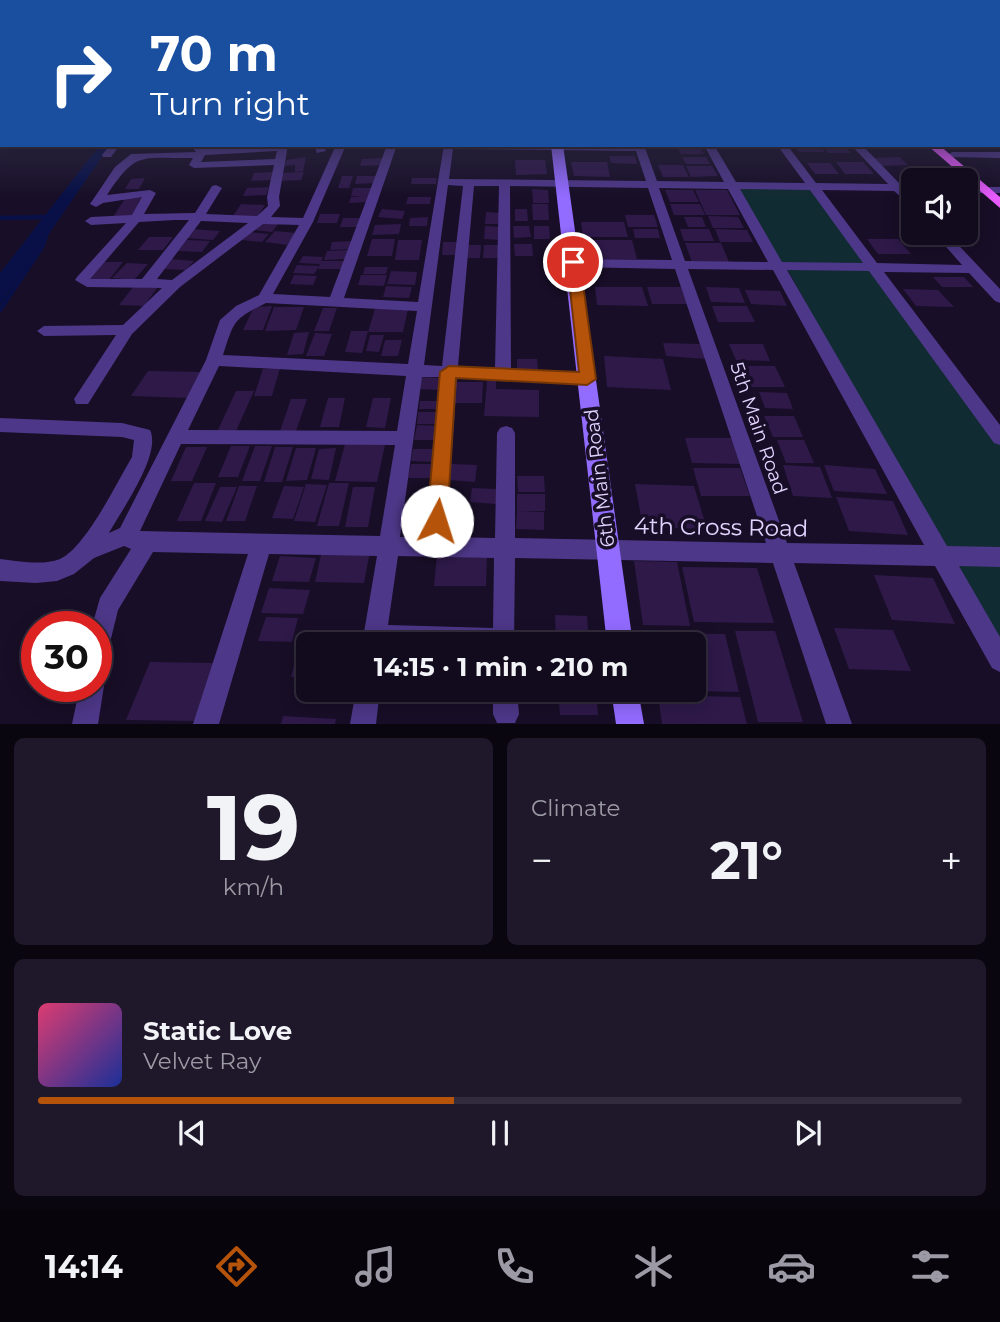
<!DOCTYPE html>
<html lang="en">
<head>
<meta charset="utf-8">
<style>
	:root { --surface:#120a1d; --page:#1f182a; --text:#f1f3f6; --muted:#9c9aa4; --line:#312b3b; --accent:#b45309 }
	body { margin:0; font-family:Montserrat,sans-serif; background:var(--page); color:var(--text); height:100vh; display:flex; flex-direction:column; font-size:26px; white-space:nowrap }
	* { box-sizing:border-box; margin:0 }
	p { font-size:23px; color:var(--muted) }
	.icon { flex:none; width:38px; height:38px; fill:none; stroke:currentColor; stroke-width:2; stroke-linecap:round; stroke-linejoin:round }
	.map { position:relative; height:724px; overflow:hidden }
	.drawer { display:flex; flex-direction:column; gap:14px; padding:14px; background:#0a0610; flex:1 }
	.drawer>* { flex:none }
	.banner { position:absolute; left:0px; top:0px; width:1001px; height:147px; box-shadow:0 4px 18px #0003,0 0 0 2px var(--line); background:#1a4fa0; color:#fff; overflow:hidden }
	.fabs { position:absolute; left:901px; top:168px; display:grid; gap:14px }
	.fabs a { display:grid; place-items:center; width:77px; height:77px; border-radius:10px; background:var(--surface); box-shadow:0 4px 18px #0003,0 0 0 2px var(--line); font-size:35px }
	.speed { position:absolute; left:21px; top:611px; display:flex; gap:14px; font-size:35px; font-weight:700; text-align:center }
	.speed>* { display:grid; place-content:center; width:91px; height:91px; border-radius:50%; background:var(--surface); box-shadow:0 4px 18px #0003,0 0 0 2px var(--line); line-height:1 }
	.speed .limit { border:10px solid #d22; background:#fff; color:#111 }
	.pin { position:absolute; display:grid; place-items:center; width:60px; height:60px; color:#fff; margin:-30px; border:4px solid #fff; border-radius:50%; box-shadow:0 2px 7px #0007 }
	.me { position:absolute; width:77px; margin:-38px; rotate:5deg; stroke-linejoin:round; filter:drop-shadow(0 0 5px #0008) }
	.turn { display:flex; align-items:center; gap:24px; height:147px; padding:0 35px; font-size:32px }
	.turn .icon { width:91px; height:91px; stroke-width:2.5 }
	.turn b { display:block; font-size:49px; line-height:60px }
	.big { font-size:52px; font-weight:700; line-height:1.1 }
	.drawer .tile { flex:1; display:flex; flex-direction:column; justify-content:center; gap:10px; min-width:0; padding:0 24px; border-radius:10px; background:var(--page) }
	.drawer .dial { align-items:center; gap:0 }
	.dial b { font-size:91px; line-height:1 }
	.song { display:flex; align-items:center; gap:21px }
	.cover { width:84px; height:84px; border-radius:10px; background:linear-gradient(135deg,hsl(340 70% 55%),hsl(230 70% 35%)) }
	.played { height:7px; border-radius:4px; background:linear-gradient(90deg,var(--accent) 45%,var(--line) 45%) }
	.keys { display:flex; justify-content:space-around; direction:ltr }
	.heat { display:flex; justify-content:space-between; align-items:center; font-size:38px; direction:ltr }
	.drawer .tiles { flex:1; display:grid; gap:14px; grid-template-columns:1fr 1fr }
	.tile:last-child { grid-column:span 2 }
	.trip { position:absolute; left:296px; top:632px; width:410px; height:70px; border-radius:10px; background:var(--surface); box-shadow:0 4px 18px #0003,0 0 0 2px var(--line); font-weight:700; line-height:70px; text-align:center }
	.dock { display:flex; height:112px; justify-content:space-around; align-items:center; background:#07040c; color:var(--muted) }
	.dock .icon { width:49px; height:49px }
	.dock .current { color:var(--accent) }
	.dock b { font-size:32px; color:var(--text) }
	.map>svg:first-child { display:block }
	.green { fill:#112b32 }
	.water { fill:#081047 }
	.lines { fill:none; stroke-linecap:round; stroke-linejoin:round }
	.stream { stroke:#081047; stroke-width:4.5 }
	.building { fill:#2e1949 }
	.street { fill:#4d3788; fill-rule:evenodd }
	.secondary { fill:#926bff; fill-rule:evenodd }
	.primary { fill:#e85bff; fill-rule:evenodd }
	.route { fill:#b45309; stroke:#753606; stroke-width:2 }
	.labels { text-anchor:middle; stroke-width:7; stroke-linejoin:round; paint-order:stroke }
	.street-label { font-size:19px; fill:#e3d4ff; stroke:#180e27 }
	.near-street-label { font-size:23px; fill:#e3d4ff; stroke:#180e27 }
</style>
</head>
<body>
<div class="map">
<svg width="1000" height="724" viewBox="0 0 1000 724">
	<rect width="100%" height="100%" fill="#180e27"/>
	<g class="green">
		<path d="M738,188h72l57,75 -86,1z"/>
		<path d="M787,269h85l128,175v109h-55z"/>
		<path d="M958,566h42v74z"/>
	</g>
	<path class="water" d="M100,145h10l-110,160v-32z"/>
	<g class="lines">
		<g class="stream">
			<path d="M0,218l49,-1"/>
			<path d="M0,310l42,-63 4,-11"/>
		</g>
	</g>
	<g class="building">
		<path d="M350,145h41l-1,3 -42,1z"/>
		<path d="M822,145l22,1 7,7h-23z"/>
		<path d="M794,146h26l5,6h-26z"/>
		<path d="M678,148h22l4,6h-23z"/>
		<path d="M609,156h26l2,8 -26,-1z"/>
		<path d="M306,157l-3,14 -8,1v-7l-11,1 2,-6z"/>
		<path d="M682,157h24l4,7h-24z"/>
		<path d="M899,157l9,8 -26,1 -8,-8z"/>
		<path d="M383,158l-1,7 -22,1 2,-7z"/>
		<path d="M515,160h30l2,14 -31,1z"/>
		<path d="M571,162h36l3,15 -36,-1z"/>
		<path d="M836,162h27l11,12h-29z"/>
		<path d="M807,163h23l9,11h-24z"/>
		<path d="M658,165h25l6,12h-26z"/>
		<path d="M686,166h26l6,10 -27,1z"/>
		<path d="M275,172l-3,8 -21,1 3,-8z"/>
		<path d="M304,172l-3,8 -23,1 3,-8z"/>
		<path d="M342,176h11l-4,12h-11z"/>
		<path d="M357,176h20l-1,7 -21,1z"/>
		<path d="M145,178l-6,11h-14l6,-10z"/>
		<path d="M412,178h25l-1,6h-25z"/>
		<path d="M269,187l-3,8 -23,1 4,-8z"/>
		<path d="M353,188h20l-5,14 -19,1 2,-6 11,-1h-11z"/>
		<path d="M532,189l16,1 1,13h-16z"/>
		<path d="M665,190h28l6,12h-29z"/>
		<path d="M695,190h32l13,25h-34z"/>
		<path d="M146,195l-2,6 -8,1h8l-8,14 -23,1 13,-20z"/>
		<path d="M408,197h23l-1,7h-24z"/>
		<path d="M241,204l24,1 -7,11h-25z"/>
		<path d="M532,204h16l1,16h-16z"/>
		<path d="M670,204h30l5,11h-31z"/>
		<path d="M382,209l23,2 -3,8 -24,-2z"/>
		<path d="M515,209h12l1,12h-13z"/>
		<path d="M486,212l15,1 -1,11h-15z"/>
		<path d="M320,214h20l-3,9h-20z"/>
		<path d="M625,215h29l4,12h-30z"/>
		<path d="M708,216l30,1 6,11h-31z"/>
		<path d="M428,217l-1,9h-18l1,-8z"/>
		<path d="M684,217h18l4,10h-18z"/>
		<path d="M343,218h22l-3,9h-22z"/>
		<path d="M261,222l17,2 -6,8 -19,-2z"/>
		<path d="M581,222h43l4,15h-45z"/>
		<path d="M401,224l-2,10 -27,1 3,-10z"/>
		<path d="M485,226l17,1 -1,13 -17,-1z"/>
		<path d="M513,226h16l2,11 -17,1z"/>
		<path d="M534,226h15l1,13h-16z"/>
		<path d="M192,229l28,2 -7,9 -29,-2z"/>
		<path d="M633,229h25l2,9h-25z"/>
		<path d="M680,229h29l5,12h-30z"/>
		<path d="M715,229l32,1 6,12h-33z"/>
		<path d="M275,231l22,2 -10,12 -22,-3z"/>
		<path d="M250,232l19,2 -7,8 -20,-2z"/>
		<path d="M149,237h24l-10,13h-25z"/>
		<path d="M372,239h23l-3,17h-25z"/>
		<path d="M867,239h31l13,15h-33z"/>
		<path d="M187,240l23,1 -8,11 -24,-1z"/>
		<path d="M398,240h24l-3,20h-24z"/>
		<path d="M586,240h46l5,19h-48z"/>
		<path d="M353,241l-1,8 -22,1 2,-8z"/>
		<path d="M443,242h18l-1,13h-18z"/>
		<path d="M685,243h36l8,19h-37z"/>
		<path d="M514,244h18l1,12h-18z"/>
		<path d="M466,245h15l-1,13h-16z"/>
		<path d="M484,245h18v13h-19z"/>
		<path d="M348,250l-1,9 -23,1 3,-9z"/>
		<path d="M303,256l20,1 -3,7 -21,-1z"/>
		<path d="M171,259l23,2 -8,9 -24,-1z"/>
		<path d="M321,261h24l-3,8h-24z"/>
		<path d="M104,262h19l-15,19 -20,-1z"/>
		<path d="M127,263l21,1 -14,16 -22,-2z"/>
		<path d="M297,265l22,1 -5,8 -21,-1z"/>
		<path d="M365,267h23l-2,7h-23z"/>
		<path d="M391,271l26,1 -2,13 -28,-1z"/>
		<path d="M294,275l23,1 -4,9 -23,-1z"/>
		<path d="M361,275h26l-3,11 -26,-1z"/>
		<path d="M933,277h31l9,10h-31z"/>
		<path d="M386,286l26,1 -3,11 -26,-1z"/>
		<path d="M133,287l24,1 -13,18 -25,-1z"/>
		<path d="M595,287h47l6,19 -51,-1z"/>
		<path d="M647,287h34l6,17h-35z"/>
		<path d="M706,287l33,1 6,15 -34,-1z"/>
		<path d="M903,289l35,1 16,17 -38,-1z"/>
		<path d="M745,290l35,1 7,15 -36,-2z"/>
		<path d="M272,306l-9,24h-20l11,-23z"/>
		<path d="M712,306h35l8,16h-37z"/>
		<path d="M274,307h30l-8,23 -31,1z"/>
		<path d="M323,308h14l-8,23h-15z"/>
		<path d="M375,309h33l-5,23h-35z"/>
		<path d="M351,331h17l-6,22 -17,-1z"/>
		<path d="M309,332l-6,22 -16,1 7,-22z"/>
		<path d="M315,333l17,1 -8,22h-18z"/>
		<path d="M370,335h14l-5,17 -13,-1z"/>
		<path d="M385,340h17l-4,16h-17z"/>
		<path d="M663,343l37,1 6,15 -40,-3z"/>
		<path d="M729,344h34l7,17 -34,-1z"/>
		<path d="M604,356l59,3 8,31 -64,-3z"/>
		<path d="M517,359h20l1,11h-21z"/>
		<path d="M740,366h35l10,21h-37z"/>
		<path d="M280,368l-8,28h-18l9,-27z"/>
		<path d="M148,371l54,1 -14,26 -57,-2z"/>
		<path d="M418,377l26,1 -1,12 -27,-1z"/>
		<path d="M487,381h9v8l43,1v27l-55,-1z"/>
		<path d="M452,382h31l-1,21h-32z"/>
		<path d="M236,391h18l-18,40 -18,-1z"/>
		<path d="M759,392l28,1 6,16 -28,-1z"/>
		<path d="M328,398h17l-6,29h-19z"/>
		<path d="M373,398h18l-6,30 -19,-1z"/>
		<path d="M291,399h16l-11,32h-16z"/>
		<path d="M420,401h24l-1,8h-24z"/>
		<path d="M418,412h26l-1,12h-26z"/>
		<path d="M764,416h30l9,21h-30z"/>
		<path d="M417,425l26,1 -2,14h-27z"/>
		<path d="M685,438h46l9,26 -48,-1z"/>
		<path d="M777,440h27l10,23h-28z"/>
		<path d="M345,444l40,1 -8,37 -42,-1z"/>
		<path d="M231,446h19l-12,31h-20z"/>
		<path d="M255,446h17l-12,35h-18z"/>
		<path d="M186,447h21l-15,34h-21z"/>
		<path d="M275,447h18l-11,35h-18z"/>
		<path d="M296,448h20l-9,32 -21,1z"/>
		<path d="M336,448l-7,32 -18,-1 8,-30z"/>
		<path d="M413,449h25l-2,13 -25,-1z"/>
		<path d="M411,464h26l-1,14h-28z"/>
		<path d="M451,464l26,1 -2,17 -27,-2z"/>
		<path d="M783,465l37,2 12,31 -39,-2z"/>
		<path d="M824,465l51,4 12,25 -53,-3z"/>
		<path d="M693,468h47l10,28h-49z"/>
		<path d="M517,476h27l1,16h-27z"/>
		<path d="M194,483h22l-15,38h-24z"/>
		<path d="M329,483h20l-10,43h-22z"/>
		<path d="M306,484l21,1 -12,37 -21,-1z"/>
		<path d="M635,484l59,2 13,43 -64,-2z"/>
		<path d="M239,486h18l-12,35h-19z"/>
		<path d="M284,486l20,1 -11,32 -21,-1z"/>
		<path d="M220,487h17l-15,35 -17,-1z"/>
		<path d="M353,487h22l-7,40h-23z"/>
		<path d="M472,488l25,1 -1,15 -26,-2z"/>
		<rect x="517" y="494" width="28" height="17"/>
		<path d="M836,497l57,4 15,34 -59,-4z"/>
		<path d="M406,503l27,1 -2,16 -28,-2z"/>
		<path d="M443,506l26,1 -2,15 -26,-1z"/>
		<path d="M517,511l27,1v18l-28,-1z"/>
		<path d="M322,550l48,1 -6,32 -49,-1z"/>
		<path d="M280,556l36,2 -7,24 -37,-1z"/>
		<path d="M437,556h50l-1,30h-52z"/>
		<path d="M634,561l43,1 13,64 -47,-1z"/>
		<path d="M682,567l75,1 17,55 -80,-1z"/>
		<path d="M874,575l59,3 22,46 -63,-4z"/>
		<path d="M269,588l41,2 -7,24 -42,-1z"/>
		<path d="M555,615l32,1 2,28h-33z"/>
		<path d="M266,617l32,1 -6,24 -34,-1z"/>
		<path d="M834,628l59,2 18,41 -62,-2z"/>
		<path d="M735,631h40l28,91h-45z"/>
		<path d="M649,633l76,1 14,58 -46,-1v-47h-42z"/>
		<path d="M298,649h10v29l-17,-1z"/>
		<path d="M150,662l65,1 -19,58 -70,-1z"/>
		<path d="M558,690h38l2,25h-38z"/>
		<path d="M658,695l82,2 7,27h-85z"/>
		<path d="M283,716l53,3 -1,5h-54z"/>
	</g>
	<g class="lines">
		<g class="street">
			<rect x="999" y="96" width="1" height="6"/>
			<rect x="999" y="138" width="1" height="6"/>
			<path d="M110,145h10l-9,12h-8l-1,-2z"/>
			<path d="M195,145h10l-1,4 84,-4 -9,52 1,9 -9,11 32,1 33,-73h10l-33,77 -40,72 57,3 57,-152h10l-53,153 74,4 26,-157h200l13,36 67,1 -20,-37h10l22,37 69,1 -28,-38h10l29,38 72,1 -37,-39h11l38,39 14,1v6h-7l7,7v10l-20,-17 -72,-1 55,73 85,2 -28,-32h13l53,56v14l-5,-2 -26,-28 -85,-1 116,153v20l-6,-2 -125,-172 -82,-1 160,276 53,1v20l-41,-1 41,71v35l-8,-4 -57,-102 -141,-3 58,161h-26l-53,-161 -258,-5 -1,86h-152l15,-88 -108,-2 -50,170h-26l55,-170 -95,-2 -35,58 -14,57 -8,4v-45h-4l8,-28 31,-49 -7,-3 -30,12 -20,16 -17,7 -21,2 -36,-2v-22c18,2 42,7 60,0 26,-12 57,-77 72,-102l2,-17 -12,-3 -122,-5v-14l122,5 28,7c12,24 -29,81 -41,103l11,-5 86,-168 14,-40 16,-14 23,-11 40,-70 -36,-1 -83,63 -48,47 -44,70h-12l-2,-5 42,-64 -72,1 -7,-5 7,-5 79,-1 39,-37 -75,-1 -12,-7 2,-3 49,-54 -35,2 -6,-4 6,-4 41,-2 10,-18 -39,6 -7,4 -6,-3 25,-37 16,-13 65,-2 -3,-4zM453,149l183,2 10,30 -197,-2zM277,151l-2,8 -74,3 4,-7zM193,158l-4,7 5,3 80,-3 -7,32 1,9 -11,10 -51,-2 16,-26 -6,-3 -4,1 -17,27 -51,1 12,-21 -6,-3 -43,5c30,-46 35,-36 86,-37zM448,185l15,1 -21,180 -18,-1zM474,186h25l-4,182 -37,-2zM510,186l138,2 24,72 -98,-1 -7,4 7,4 101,2 91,274 -251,-5v-105l-3,-5 -6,-2 -6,2 -3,5 -2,105 -49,-1 11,-159 130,7 6,-2 2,-4 -2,-4 -6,-2 -76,-4zM659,188l69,1 40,73 -83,-1zM740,189l70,1 53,73 -81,-1zM175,220h14l-47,59h-52l49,-57zM201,221l47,2 -76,57 -15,-1zM688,269l85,1 151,275 -137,-2zM266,303l151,8 -9,53 -185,-9c11,-34 10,-36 43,-52zM219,366l187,10 -9,55 -209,-1zM422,377h18l-14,160h-26zM181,444l214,1 -15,91 -240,-5zM398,556l96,2 -1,70 -105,-3z"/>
			<path d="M314,145h10l2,6 -9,2z"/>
			<path d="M952,152h48v6l-52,-1 -1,-2z"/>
			<rect x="966" y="187" width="34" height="6"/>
			<path d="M96,676l5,1 3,9 -6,38h-26l8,-38h16z"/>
			<path d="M356,690h24l-4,34h-26z"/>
			<path d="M493,690h24l2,24 -4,9h-18l-4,-9z"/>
		</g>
		<g class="secondary">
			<path d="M551,145h12l70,499h-26z"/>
			<path d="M611,690h27l6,34h-28z"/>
		</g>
		<path class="primary" d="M927,145h12l61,52v11z"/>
	</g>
	<linearGradient id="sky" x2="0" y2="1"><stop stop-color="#0d0815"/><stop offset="0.49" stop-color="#373652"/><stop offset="1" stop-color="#373652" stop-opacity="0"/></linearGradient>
	<rect width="1000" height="197" fill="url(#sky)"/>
	<path class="route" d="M573,258l7,4 16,117 -9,6 -131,-7 -9,143 -3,7 -7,3 -7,-3 -3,-7 13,-149 9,-6 130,6 -12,-110z"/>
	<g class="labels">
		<g class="street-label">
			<text transform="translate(759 428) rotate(71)" y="7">5th Main Road</text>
			<text transform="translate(599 478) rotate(-97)" y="7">6th Main Road</text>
		</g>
		<g class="near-street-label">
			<text transform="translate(721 527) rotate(1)" y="8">4th Cross Road</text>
		</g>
	</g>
</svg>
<div class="fabs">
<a><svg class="icon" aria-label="sound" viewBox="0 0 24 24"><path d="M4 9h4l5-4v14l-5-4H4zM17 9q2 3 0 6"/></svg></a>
</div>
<div class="speed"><div class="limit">30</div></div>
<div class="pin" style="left:573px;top:262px;background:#d93025"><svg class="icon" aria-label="arrive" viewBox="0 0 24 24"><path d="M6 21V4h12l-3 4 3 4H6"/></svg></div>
<svg class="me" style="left:437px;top:521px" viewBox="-20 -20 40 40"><circle r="19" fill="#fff"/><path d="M0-13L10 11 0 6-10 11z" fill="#b45309"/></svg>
<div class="trip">14:15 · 1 min · 210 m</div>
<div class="banner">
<div class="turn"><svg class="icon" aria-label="right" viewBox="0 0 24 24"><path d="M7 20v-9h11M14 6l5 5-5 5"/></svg><div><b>70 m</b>Turn right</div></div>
</div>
</div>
<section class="drawer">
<div class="tiles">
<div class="tile dial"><b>19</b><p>km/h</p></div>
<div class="tile"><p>Climate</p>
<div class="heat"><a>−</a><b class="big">21°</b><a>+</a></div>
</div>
<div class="tile">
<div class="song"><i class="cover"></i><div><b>Static Love</b><p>Velvet Ray</p></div></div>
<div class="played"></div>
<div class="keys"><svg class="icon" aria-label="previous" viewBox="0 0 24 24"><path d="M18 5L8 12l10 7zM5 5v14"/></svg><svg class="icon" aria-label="pause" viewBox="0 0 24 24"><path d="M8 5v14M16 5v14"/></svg><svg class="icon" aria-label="next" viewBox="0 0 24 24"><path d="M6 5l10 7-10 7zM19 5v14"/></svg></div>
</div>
</div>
</section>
<nav class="dock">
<b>14:14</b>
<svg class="icon current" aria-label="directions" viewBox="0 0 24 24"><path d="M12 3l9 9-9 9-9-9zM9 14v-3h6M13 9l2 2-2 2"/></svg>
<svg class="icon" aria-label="music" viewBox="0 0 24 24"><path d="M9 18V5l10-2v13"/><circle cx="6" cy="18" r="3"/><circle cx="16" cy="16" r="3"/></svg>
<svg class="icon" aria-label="phone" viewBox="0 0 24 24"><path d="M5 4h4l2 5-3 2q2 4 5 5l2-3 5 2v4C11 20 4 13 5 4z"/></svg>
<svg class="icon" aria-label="climate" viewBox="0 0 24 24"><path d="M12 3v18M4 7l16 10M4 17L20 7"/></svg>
<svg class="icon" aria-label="car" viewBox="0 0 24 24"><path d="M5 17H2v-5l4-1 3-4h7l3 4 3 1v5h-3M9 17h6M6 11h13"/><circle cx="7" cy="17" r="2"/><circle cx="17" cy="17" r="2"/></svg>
<svg class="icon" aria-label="filters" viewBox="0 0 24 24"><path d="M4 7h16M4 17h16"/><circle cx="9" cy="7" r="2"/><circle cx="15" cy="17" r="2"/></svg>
</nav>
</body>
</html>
